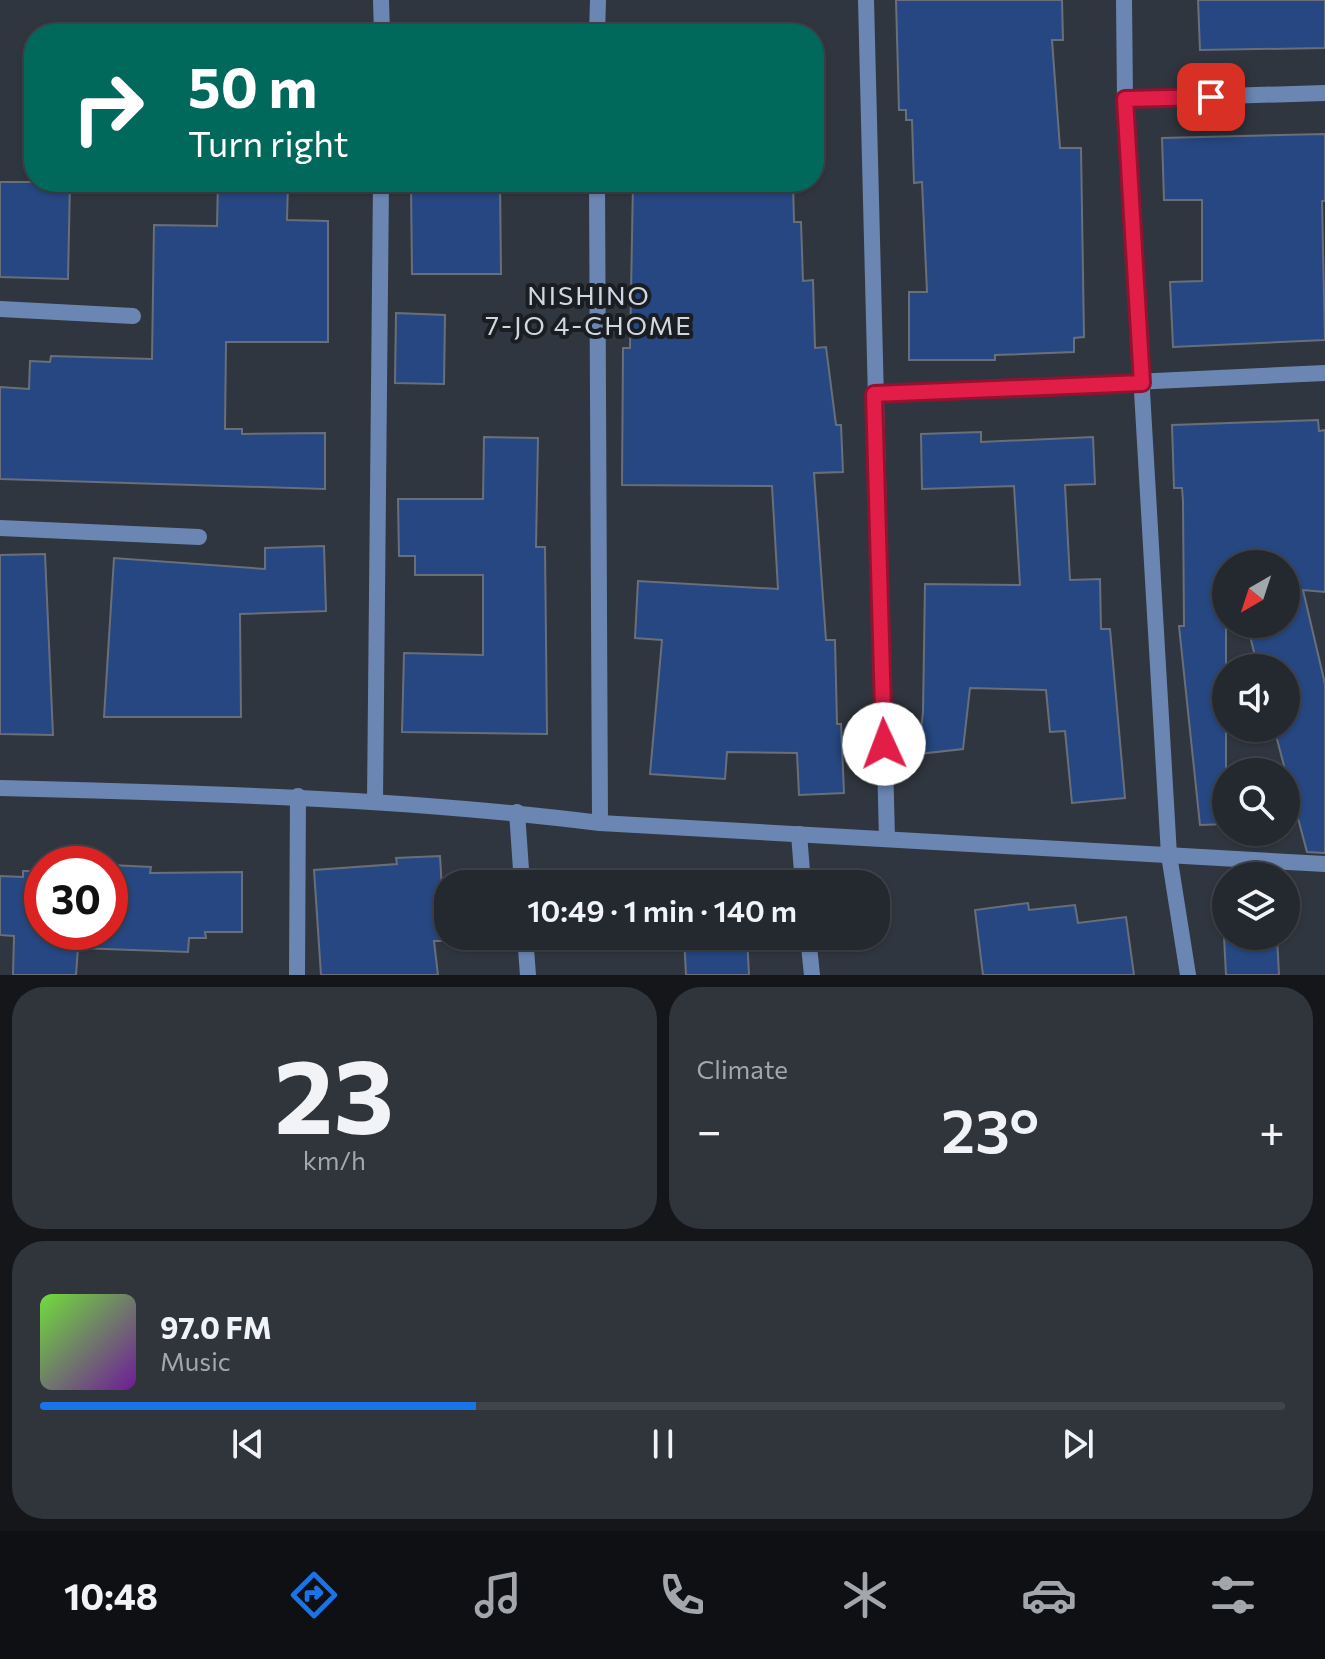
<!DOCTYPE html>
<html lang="en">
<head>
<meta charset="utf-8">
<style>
	:root { --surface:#24282f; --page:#30343b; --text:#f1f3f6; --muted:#a3a6aa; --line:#41444b; --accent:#1a73e8 }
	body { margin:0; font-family:Commissioner,sans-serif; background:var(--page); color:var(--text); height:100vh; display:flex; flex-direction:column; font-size:30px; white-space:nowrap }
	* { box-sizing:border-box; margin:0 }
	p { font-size:26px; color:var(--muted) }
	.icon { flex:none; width:44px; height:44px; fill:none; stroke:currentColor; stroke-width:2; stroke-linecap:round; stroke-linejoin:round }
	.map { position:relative; height:975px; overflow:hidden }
	.sheet { display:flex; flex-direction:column; gap:12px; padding:12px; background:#14161a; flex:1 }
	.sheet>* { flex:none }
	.banner { position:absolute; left:24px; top:24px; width:800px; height:168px; border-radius:32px; box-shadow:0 2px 6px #0004,0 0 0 2px var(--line); background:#00695c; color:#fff; overflow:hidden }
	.needle { width:52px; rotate:219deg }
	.buttons { position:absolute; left:1212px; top:550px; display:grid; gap:16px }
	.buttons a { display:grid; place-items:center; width:88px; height:88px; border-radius:50%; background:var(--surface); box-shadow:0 2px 6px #0004,0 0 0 2px var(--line); font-size:40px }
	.speed { position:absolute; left:24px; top:846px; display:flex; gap:16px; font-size:40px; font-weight:700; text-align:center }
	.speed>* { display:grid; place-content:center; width:104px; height:104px; border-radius:50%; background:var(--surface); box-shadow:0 2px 6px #0004,0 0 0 2px var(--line); line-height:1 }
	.speed .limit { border:12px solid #d22; background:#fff; color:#111 }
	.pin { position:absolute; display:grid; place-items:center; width:68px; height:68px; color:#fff; margin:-34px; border-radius:16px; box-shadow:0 4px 12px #0006 }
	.me { position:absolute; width:88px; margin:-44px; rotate:358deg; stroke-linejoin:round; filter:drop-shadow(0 0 6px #0008) }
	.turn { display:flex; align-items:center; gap:28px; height:168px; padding:0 32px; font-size:36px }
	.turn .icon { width:104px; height:104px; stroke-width:2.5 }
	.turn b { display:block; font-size:56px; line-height:68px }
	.big { font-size:60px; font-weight:600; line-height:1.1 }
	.sheet .card { flex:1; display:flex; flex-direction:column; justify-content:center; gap:12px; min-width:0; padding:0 28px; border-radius:32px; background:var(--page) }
	.sheet .dial { align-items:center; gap:0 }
	.dial b { font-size:104px; line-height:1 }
	.song { display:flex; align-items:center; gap:24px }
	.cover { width:96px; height:96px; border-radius:12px; background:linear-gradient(135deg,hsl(100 70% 55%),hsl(280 70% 35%)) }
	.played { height:8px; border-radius:4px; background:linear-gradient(90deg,var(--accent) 35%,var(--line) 35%) }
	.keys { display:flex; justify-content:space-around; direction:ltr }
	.heat { display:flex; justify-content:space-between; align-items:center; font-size:44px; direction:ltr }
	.sheet .tiles { flex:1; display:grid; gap:12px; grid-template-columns:1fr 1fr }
	.card:last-child { grid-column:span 2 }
	.trip { position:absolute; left:434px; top:870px; width:456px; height:80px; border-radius:32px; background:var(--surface); box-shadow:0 2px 6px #0004,0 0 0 2px var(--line); font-weight:600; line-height:80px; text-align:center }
	.tab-bar { display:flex; height:128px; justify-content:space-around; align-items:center; background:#0e1013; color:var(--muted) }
	.tab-bar .icon { width:56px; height:56px }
	.tab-bar .selected { color:var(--accent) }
	.tab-bar b { font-size:36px; color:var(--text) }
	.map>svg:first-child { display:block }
	.building { fill:#264781; stroke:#696f7a; stroke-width:2 }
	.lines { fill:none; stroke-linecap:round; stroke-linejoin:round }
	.lane { stroke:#6c86b3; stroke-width:16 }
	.street { stroke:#6c86b3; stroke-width:16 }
	.route-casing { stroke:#92132f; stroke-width:20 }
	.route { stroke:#e11d48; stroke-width:14 }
	.labels { text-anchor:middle; stroke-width:8; stroke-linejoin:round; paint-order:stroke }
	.neighbourhood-label { font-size:26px; letter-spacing:2px; fill:#d0d7e3; stroke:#1a1d21 }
</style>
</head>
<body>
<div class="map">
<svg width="1325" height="975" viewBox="0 0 1325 975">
	<rect width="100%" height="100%" fill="#30363f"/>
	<g class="building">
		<path d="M896,0h166l1,40h-11l8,108h21l3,189 -10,1v14l-79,3v5h-86v-68h18l-5,-110 -8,1 -2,-63h-6v-10h-7z"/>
		<path d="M1198,0h127v48l-125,2z"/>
		<path d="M1325,134v67h-3l3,139 -152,7 -3,-65 32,-1v-81h-38l-2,-62z"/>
		<path d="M0,182h70l-2,97 -68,-2z"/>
		<path d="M218,182h70l-1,38 41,1v121h-102l-1,87h17v5l83,-1v56l-325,-10v-92l29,2 1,-28 20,1 1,-6 101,3 2,-134 63,1z"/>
		<path d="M450,182h50l1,92h-89l-1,-87h39z"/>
		<path d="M633,182h160l1,40h7l2,59 10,-1 2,68 11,-1 10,78h5l2,47 -29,1 12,167h9l2,84h4l3,69 -45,2 -2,-42 -70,-1 -2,27 -75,-5 12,-134 -27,-2 3,-57 140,8 -6,-103 -150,-1 1,-137h7z"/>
		<path d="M396,313l49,2 -1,69 -49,-1z"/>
		<path d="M1318,420l1,11 6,-1v162l-22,-2 22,94v169l-18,-1 -33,-124h12v-60h-28l-11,-44h39v-60h-60v260l-26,1 -21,-199h5l-1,-125 -1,-13h-8l-2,-63z"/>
		<path d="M981,432v10l112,-5 2,47 -30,1 5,95 30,-1 1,50h9l15,169 -53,5 -7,-72 -15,1 -4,-42 -76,-2 -7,61 -45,5 5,-42 2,-128 95,1 -6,-99 -92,3 -1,-55z"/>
		<path d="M484,437l54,1 -2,109h9l2,187 -145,-2 2,-79 79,2v-80h-68v-19h-16l-1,-57h85z"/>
		<path d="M324,546l2,65 -86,3 1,103h-137l10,-159 151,11v-21z"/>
		<path d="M45,554l8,181 -53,-1v-179z"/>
		<path d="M440,856l5,85h-11l4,34h-117l-7,-105 83,-6 -1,-6z"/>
		<path d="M110,865l41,2 -1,6 92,-1v60h-37l1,6h-17l-1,14 -110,-4 -2,27h-63l1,-39 -14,-1v-59l23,1v-6h19v61h68z"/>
		<path d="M1028,903l1,7 46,-5 3,18 48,-6 8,58h-151l-8,-65z"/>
		<path d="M684,936h63l2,39h-63z"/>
		<path d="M1224,936h53l2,39h-53z"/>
	</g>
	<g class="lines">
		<g class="lane">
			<path d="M1125,99l200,-6"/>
			<path d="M0,309l133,7"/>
			<path d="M0,528l199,9"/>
		</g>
		<g class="street">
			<path d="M381,0l1,34"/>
			<path d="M866,0l21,839"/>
			<path d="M1124,0l1,99 44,756 19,120"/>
			<path d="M597,34l1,-34"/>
			<path d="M597,182l3,641"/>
			<path d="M874,394l451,-21"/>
			<path d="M0,788c200,5 400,10 600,35l725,41"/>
			<path d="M375,801l6,-619"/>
			<path d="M517,812l5,72"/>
			<path d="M799,834l4,50"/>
			<path d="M525,936l3,39"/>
			<path d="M808,936l4,39"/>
			<path d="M297,975l1,-179"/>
		</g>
	</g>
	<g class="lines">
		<g class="route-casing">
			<path id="route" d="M884,744l-10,-350 268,-11 -17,-284 86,-2"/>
		</g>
		<use href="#route" class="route"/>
	</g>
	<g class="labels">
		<g class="neighbourhood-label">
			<text x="589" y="305">NISHINO<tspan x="589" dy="30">7-JO 4-CHOME</tspan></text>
		</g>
	</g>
</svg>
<div class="buttons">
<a><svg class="needle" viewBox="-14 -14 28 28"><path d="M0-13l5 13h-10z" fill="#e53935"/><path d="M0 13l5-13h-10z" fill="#a3a6aa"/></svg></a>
<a><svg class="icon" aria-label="sound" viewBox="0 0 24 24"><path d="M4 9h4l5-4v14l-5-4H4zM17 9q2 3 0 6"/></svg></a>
<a><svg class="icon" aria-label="search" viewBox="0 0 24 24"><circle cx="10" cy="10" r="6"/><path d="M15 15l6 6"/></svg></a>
<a><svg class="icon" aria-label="layers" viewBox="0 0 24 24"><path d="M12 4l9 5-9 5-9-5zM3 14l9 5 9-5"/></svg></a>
</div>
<div class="speed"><div class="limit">30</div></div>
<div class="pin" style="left:1211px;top:97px;background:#d93025"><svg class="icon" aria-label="arrive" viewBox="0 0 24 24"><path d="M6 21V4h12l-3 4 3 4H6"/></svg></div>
<svg class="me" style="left:884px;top:744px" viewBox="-20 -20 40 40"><circle r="19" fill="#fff"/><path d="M0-13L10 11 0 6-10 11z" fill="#e11d48"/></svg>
<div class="trip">10:49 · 1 min · 140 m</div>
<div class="banner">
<div class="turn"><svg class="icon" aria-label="right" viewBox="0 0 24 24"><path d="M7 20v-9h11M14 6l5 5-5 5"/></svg><div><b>50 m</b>Turn right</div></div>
</div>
</div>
<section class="sheet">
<div class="tiles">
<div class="card dial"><b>23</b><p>km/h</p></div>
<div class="card"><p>Climate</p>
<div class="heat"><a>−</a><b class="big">23°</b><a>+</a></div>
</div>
<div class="card">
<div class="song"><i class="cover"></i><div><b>97.0 FM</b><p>Music</p></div></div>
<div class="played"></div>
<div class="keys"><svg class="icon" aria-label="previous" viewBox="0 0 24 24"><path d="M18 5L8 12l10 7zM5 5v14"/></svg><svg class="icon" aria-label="pause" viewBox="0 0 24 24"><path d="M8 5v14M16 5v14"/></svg><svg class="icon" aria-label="next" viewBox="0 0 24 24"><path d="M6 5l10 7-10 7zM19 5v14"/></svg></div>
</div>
</div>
</section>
<nav class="tab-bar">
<b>10:48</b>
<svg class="icon selected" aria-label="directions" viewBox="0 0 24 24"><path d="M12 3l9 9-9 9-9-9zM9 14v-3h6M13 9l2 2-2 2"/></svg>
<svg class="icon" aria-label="music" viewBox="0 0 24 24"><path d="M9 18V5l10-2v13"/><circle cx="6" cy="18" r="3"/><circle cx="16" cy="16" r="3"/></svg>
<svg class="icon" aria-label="phone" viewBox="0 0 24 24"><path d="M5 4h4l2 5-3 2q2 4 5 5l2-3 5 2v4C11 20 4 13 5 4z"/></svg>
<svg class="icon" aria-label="climate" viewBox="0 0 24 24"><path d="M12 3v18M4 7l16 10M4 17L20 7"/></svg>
<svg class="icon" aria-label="car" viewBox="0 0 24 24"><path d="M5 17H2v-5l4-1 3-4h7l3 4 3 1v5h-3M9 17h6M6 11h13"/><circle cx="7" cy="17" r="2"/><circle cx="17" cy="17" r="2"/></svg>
<svg class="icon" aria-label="filters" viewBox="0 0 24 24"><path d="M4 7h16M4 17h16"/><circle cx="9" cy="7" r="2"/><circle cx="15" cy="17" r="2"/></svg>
</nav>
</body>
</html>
